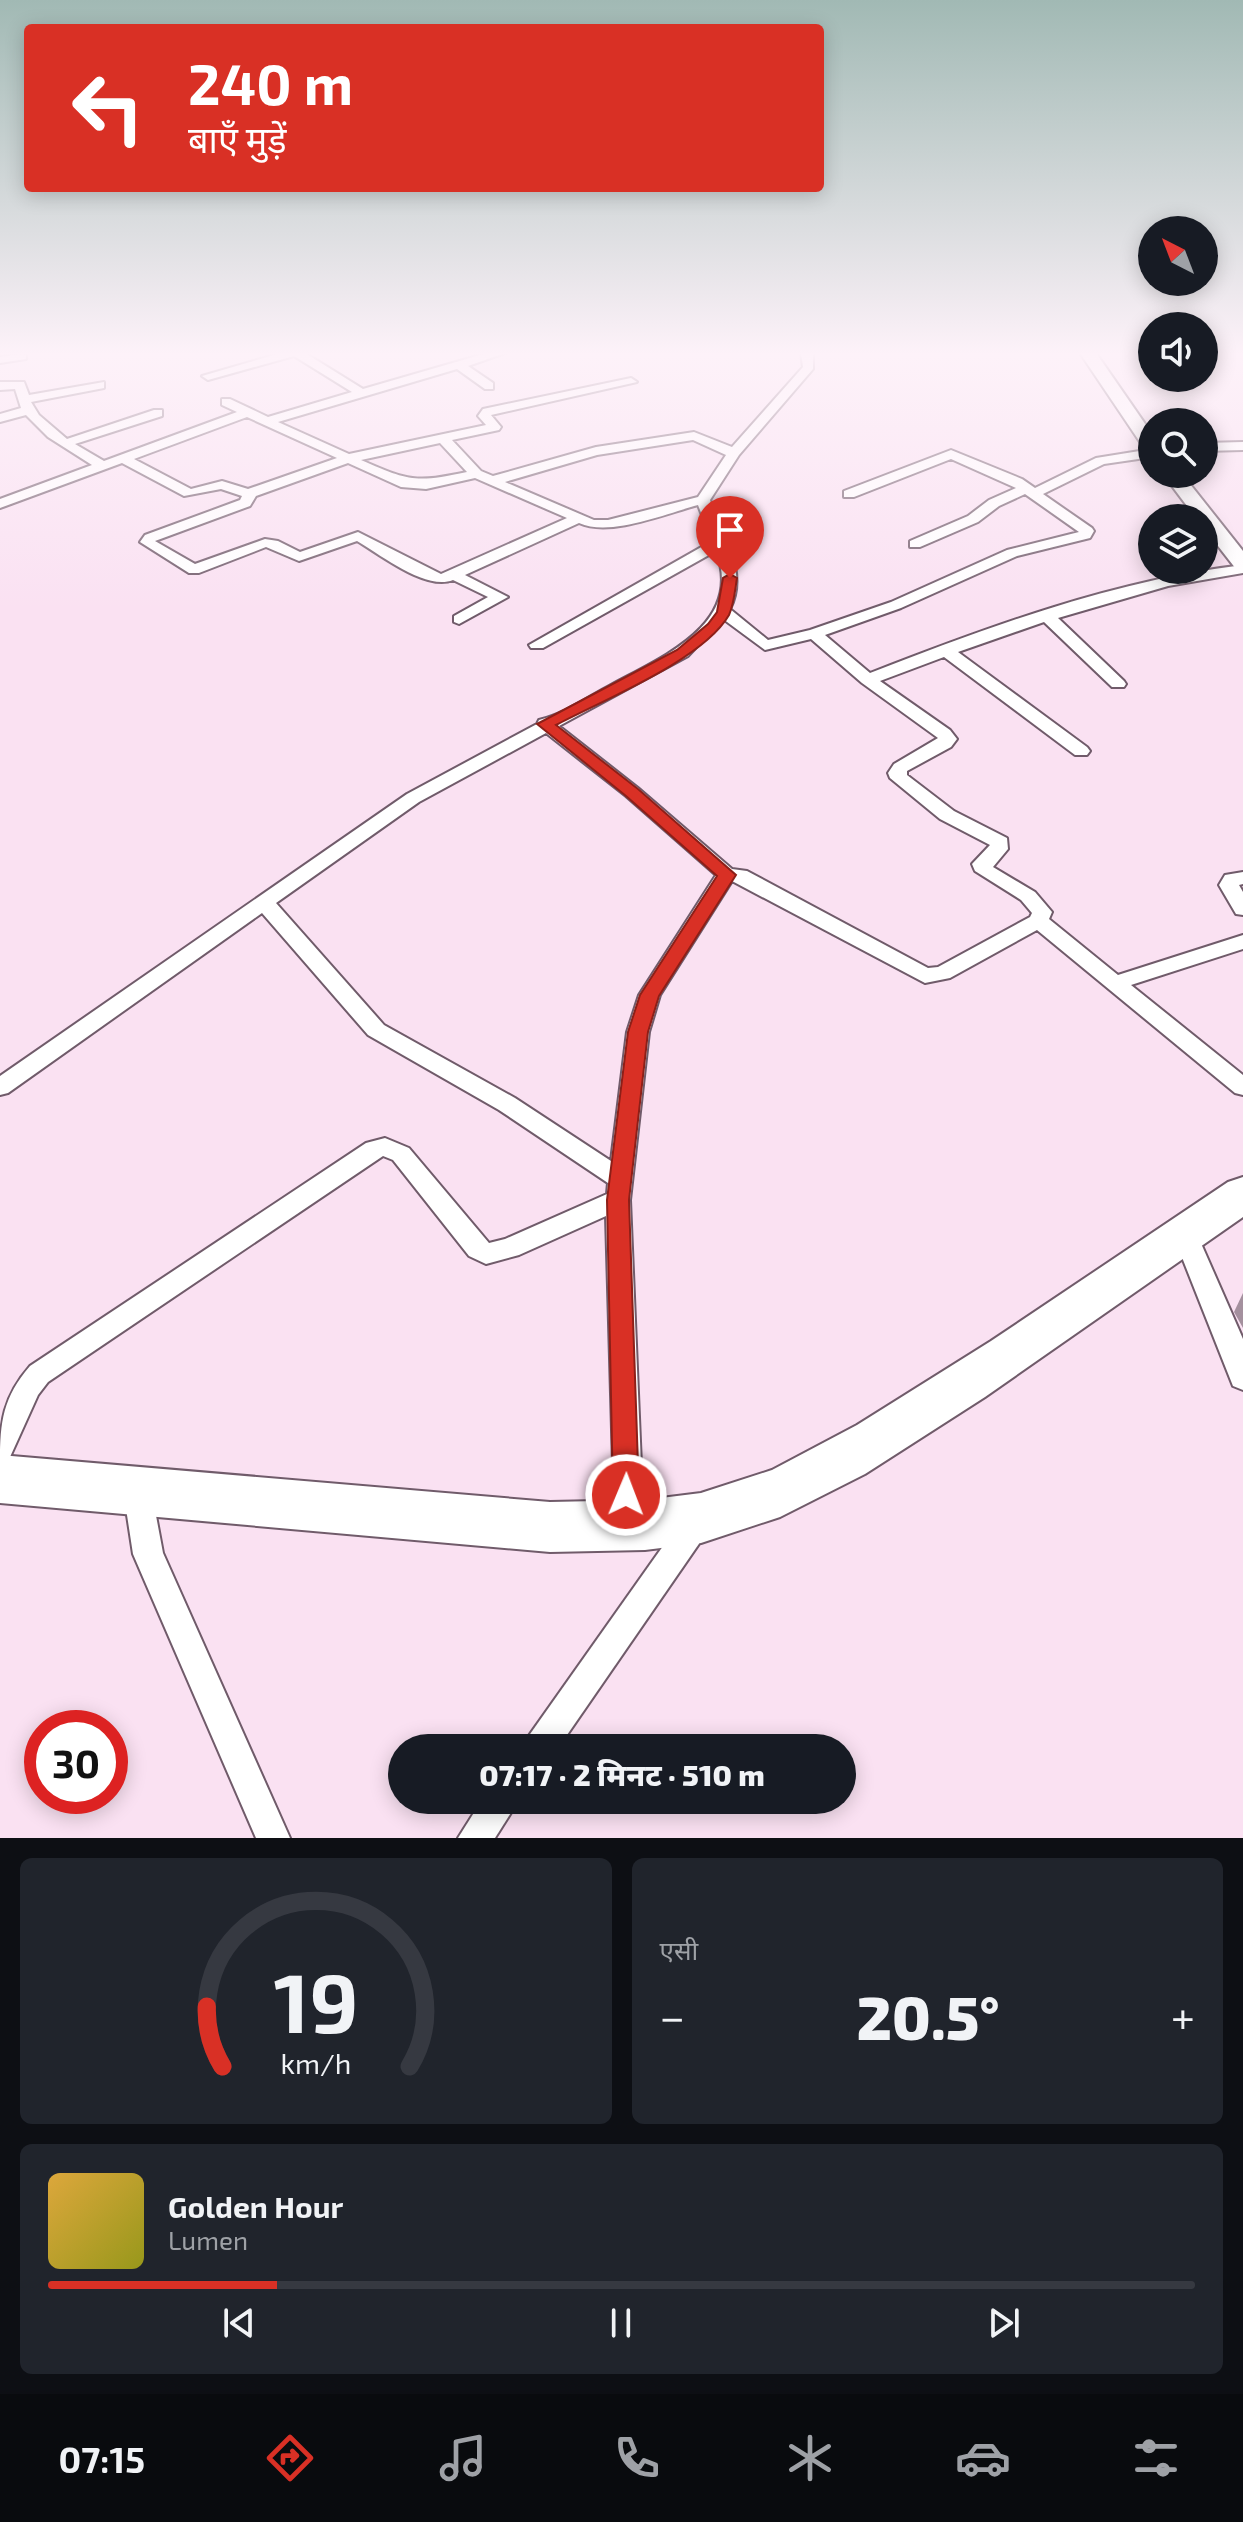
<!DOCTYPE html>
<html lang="hi">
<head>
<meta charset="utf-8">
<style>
	:root { --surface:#171b24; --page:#20242c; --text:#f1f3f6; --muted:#9ea1a6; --line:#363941; --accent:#d93025 }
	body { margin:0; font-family:"Exo 2","Noto Sans Devanagari",sans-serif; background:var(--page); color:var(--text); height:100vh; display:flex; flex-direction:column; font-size:30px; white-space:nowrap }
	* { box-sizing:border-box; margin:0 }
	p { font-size:26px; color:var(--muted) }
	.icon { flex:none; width:44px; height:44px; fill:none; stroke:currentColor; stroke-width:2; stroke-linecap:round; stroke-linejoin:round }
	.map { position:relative; height:1838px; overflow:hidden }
	.sheet { display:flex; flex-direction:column; gap:20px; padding:20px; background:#0d0f14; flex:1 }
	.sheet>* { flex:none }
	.hud { position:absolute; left:24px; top:24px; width:800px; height:168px; border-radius:8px; box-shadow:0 4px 20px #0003; background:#d93025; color:#fff; overflow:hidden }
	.needle { width:52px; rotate:318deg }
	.fabs { position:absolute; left:1138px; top:216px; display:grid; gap:16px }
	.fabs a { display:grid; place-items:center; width:80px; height:80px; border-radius:50%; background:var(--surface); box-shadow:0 4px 20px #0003; font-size:40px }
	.speed { position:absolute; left:24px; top:1710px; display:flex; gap:16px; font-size:40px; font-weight:700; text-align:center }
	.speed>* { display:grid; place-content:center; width:104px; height:104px; border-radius:50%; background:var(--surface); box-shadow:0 4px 20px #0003; line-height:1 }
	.speed .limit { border:12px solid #d22; background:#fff; color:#111 }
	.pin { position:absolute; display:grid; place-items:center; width:68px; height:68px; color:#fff; margin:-82px -34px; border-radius:50% 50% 50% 0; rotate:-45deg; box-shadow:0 0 8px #0007 }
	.pin .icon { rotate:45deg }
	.me { position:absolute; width:88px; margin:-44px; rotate:1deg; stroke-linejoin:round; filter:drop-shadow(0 0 6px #0008) }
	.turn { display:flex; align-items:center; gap:28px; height:168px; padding:0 32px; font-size:36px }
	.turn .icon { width:104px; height:104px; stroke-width:2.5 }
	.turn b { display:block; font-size:56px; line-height:68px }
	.big { font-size:60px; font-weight:800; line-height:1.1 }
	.sheet .card { flex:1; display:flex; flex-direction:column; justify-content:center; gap:12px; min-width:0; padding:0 28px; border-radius:12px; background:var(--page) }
	.sheet .dial { align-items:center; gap:0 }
	.dial svg { height:208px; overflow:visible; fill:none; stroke:var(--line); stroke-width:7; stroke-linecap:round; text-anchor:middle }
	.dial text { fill:var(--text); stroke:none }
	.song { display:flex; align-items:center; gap:24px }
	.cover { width:96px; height:96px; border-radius:12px; background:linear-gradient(135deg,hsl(40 70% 55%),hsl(60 70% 35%)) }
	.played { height:8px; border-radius:4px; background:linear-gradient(90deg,var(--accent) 20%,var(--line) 20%) }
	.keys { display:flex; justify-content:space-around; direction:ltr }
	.heat { display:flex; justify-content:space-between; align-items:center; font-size:44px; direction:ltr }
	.sheet .tiles { flex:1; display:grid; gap:20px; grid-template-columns:1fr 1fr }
	.card:last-child { grid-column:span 2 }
	.trip { position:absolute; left:388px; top:1734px; width:468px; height:80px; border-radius:40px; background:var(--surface); box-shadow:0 4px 20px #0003; font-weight:800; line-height:80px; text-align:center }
	.tabs { display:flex; height:128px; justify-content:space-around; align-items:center; background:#090b0e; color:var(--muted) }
	.tabs .icon { width:56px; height:56px }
	.tabs .current { color:var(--accent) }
	.tabs b { font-size:36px; color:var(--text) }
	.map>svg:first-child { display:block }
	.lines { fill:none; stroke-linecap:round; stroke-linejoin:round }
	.street-casing { stroke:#705b6a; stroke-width:4 }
	.secondary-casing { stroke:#705b6a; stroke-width:4 }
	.highway-casing { stroke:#705b6a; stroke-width:4 }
	.street { fill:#fff; fill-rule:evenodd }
	.secondary { fill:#fff; fill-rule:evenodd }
	.highway { fill:#fff; fill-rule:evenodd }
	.wall { fill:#a4909e }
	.route { fill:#d93025; stroke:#8d1f18; stroke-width:2 }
</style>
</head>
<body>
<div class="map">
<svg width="1243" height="1838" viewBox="0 0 1243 1838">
	<rect width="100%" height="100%" fill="#fae1f2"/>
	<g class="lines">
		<g class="street-casing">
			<g id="street">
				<path d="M281,353h24l58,36 124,-36h18l-37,13 25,17v6h-8l-28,-20 -179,53 71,32 137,-29 -8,-9 5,-7 148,-31 6,4 -146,33 10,12 -2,3 -47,10 29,31 12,5 103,-29 98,-15 38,15 71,-80 -2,-14h12v16l-74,86 -29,45c12,36 39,71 20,109l38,31 42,-10 81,-28 116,-52 72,-18 -54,-38 -26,12 -21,16 -58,25h-10v-6l58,-25 21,-16 27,-12 -65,-29 -97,38h-10v-6l107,-41 71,29 13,9 61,-30 56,-9v8l-48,7 -61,30 49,34 2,3 -4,7 -73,18 -116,52 -76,27 45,38c118,-46 245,-93 373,-108v8l-75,13 -110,32 66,63 2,3 -2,3h-12l-68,-65 -86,30 129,95 3,4 -3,4h-12l-131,-98 -64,24 70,49 7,9 -6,8 -44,24v4l47,36 53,27 1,11 -15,18 42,25 17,20 -3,7 69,56 125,-40v14l-112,36 112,90v20l-8,-2 -198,-163 -87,48 -25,5 -193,-102 -72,114 -11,37 -19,168 11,265 -1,61 -5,10 -10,4 -10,-4 -5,-10 3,-61 -7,-249 -87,39 -33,9 -17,-8 -76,-96 -10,-4 -335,226 -10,13 -28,62 -10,4c0,-39 3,-64 30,-95l336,-223 19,-5 24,10 80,95 16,-4 102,-45 1,-11 -109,-73 -131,-75 -106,-122 -254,180 -8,2v-19l407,-282 130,-70 2,-4c25,-6 49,-23 72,-35 51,-28 134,-61 105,-134l-173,97h-12l-2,-3 183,-104 -14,-36c-33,9 -88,32 -119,18l-114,52 43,22 -49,27 -5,-2v-6l34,-19 -35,-17c-27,11 -72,-25 -96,-39l-58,20 -33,-14 -67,26h-10l-49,-31 5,-7 95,-35 2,-4 -21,-7 -37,7 -62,-33 -122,45v-9l92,-34 -44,-28 -22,-22 -26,7v-8l21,-6 -6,-19 -15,1v-8h24l5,13 75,-13v6l-73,14 8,13 28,24 87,-29h8v6l-87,28 29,17 133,-49 -15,-7v-6h8l38,18 84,-25 -58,-36 -86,24 -6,-4zM247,417l90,41 -89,31 -26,-8 -31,8 -57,-30zM693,440l33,15 -28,42 -90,23h-14l-89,-38 92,-27zM440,443l27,29c-52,11 -58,9 -106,-12zM348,463l53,24 25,2 49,-11 92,40 -126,56 -83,-42 -58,20 -22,-11 -13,-2 -70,25 -40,-23 95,-35 6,-10zM723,619l42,31 46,-11 51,44 76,55 -44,26 -6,9 2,5 50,41 50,26 -18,19 3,7 46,29 11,13 -2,4 -92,50 -10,1 -181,-97 -15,-2 -94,-81 -79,-62 129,-70zM546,733l80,63 90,79 -77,120 -12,37 -16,129 -96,-63 -131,-73 -108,-122 143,-101z"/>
				<path d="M22,354l4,1v4l-26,4v-6z"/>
				<path d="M1243,442v8l-39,1v-8z"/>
				<path d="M1243,872v12l-4,1 4,7v23l-7,-1 -17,-29 6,-10z"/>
				<path d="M1184,1222l9,3 3,7 47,107v51l-10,-4 -61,-154 3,-7z"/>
				<path d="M137,1476l10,4 4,9 12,64 127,285h-34l-123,-284 -10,-65 4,-9z"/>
				<path d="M695,1511l10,4 5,10 -5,10 -147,213h-35l5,-11 157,-222z"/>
				<path d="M482,1800h37l-24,38h-37z"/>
			</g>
		</g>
		<g class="secondary-casing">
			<g id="secondary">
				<path d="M1080,353h16l56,81v18l-6,-1z"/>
				<path d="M1163,474h19l61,77v20l-7,-2 -32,-41v-10h-8z"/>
			</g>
		</g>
		<g class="highway-casing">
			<path id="highway" d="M1243,1177v40l-258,180 -120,77 -85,43 -79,26 -56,7 -95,2 -550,-49v-48l550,47 95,-2 56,-7 71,-23 85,-45 134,-84 237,-159z"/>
		</g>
		<use href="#street" class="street"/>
		<use href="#secondary" class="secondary"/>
		<use href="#highway" class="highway"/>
	</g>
	<path class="wall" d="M1243,1293v35l-9,-16z"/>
	<linearGradient id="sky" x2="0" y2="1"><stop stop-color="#a1b9b4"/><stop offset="0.58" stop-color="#fdf2f9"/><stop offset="1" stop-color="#fdf2f9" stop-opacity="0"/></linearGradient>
	<rect width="1243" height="610" fill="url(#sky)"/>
	<path class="route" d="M730,574l7,4c-2,12 -3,26 -8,37 -26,45 -126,85 -173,110l82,64 98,86 -77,121 -11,36 -19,168 10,295 -4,9 -9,4 -10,-4 -3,-9 -6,-295 21,-168 12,-37 77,-119 -91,-80 -89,-72 140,-74 31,-26 9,-12 6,-34z"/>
</svg>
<div class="fabs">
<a><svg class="needle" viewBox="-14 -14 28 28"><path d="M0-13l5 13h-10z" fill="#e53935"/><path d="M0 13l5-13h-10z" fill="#9ea1a6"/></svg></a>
<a><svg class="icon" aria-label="sound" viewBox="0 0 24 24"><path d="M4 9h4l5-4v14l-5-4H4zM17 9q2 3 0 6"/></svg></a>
<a><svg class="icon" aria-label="search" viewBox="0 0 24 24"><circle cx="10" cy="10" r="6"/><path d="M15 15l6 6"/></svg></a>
<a><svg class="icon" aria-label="layers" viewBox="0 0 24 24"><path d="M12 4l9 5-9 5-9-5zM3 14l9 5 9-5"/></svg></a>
</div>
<div class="speed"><div class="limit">30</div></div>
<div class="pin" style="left:730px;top:578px;background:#d93025"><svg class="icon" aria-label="arrive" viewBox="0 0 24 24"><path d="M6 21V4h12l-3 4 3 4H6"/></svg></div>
<svg class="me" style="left:626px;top:1495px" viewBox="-20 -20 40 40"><circle r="17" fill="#d93025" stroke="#fff" stroke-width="3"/><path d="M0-11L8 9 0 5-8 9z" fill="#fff"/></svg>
<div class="trip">07:17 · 2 मिनट · 510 m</div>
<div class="hud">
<div class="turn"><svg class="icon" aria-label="left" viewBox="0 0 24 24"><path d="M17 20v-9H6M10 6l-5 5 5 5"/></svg><div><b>240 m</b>बाएँ मुड़ें</div></div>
</div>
</div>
<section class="sheet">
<div class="tiles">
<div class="card dial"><svg viewBox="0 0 100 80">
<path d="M14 69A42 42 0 1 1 86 69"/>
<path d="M14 69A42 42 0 0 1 8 46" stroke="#d93025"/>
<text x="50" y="56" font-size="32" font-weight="700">19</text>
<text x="50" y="72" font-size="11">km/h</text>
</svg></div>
<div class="card"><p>एसी</p>
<div class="heat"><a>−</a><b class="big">20.5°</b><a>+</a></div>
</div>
<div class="card">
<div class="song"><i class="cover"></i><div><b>Golden Hour</b><p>Lumen</p></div></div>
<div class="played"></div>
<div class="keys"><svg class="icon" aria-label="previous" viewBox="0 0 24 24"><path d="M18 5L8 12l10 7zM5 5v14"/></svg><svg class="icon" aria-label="pause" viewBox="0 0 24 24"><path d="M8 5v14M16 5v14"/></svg><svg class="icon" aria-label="next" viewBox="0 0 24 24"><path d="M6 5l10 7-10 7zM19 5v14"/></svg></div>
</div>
</div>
</section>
<nav class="tabs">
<b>07:15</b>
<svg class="icon current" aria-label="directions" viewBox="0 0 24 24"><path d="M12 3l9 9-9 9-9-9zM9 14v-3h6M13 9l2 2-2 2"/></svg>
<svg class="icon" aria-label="music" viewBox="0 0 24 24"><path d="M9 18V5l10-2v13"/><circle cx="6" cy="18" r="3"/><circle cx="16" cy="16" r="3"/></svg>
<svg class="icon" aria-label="phone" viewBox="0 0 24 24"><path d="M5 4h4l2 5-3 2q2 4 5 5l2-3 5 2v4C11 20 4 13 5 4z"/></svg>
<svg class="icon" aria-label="climate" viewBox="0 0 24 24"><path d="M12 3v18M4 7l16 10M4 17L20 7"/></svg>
<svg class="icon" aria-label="car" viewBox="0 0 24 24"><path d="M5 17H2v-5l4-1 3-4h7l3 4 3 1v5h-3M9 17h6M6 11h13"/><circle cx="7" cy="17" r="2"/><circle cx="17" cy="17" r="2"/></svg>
<svg class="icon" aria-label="filters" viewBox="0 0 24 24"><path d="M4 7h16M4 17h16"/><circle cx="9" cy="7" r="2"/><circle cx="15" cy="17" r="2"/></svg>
</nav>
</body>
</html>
